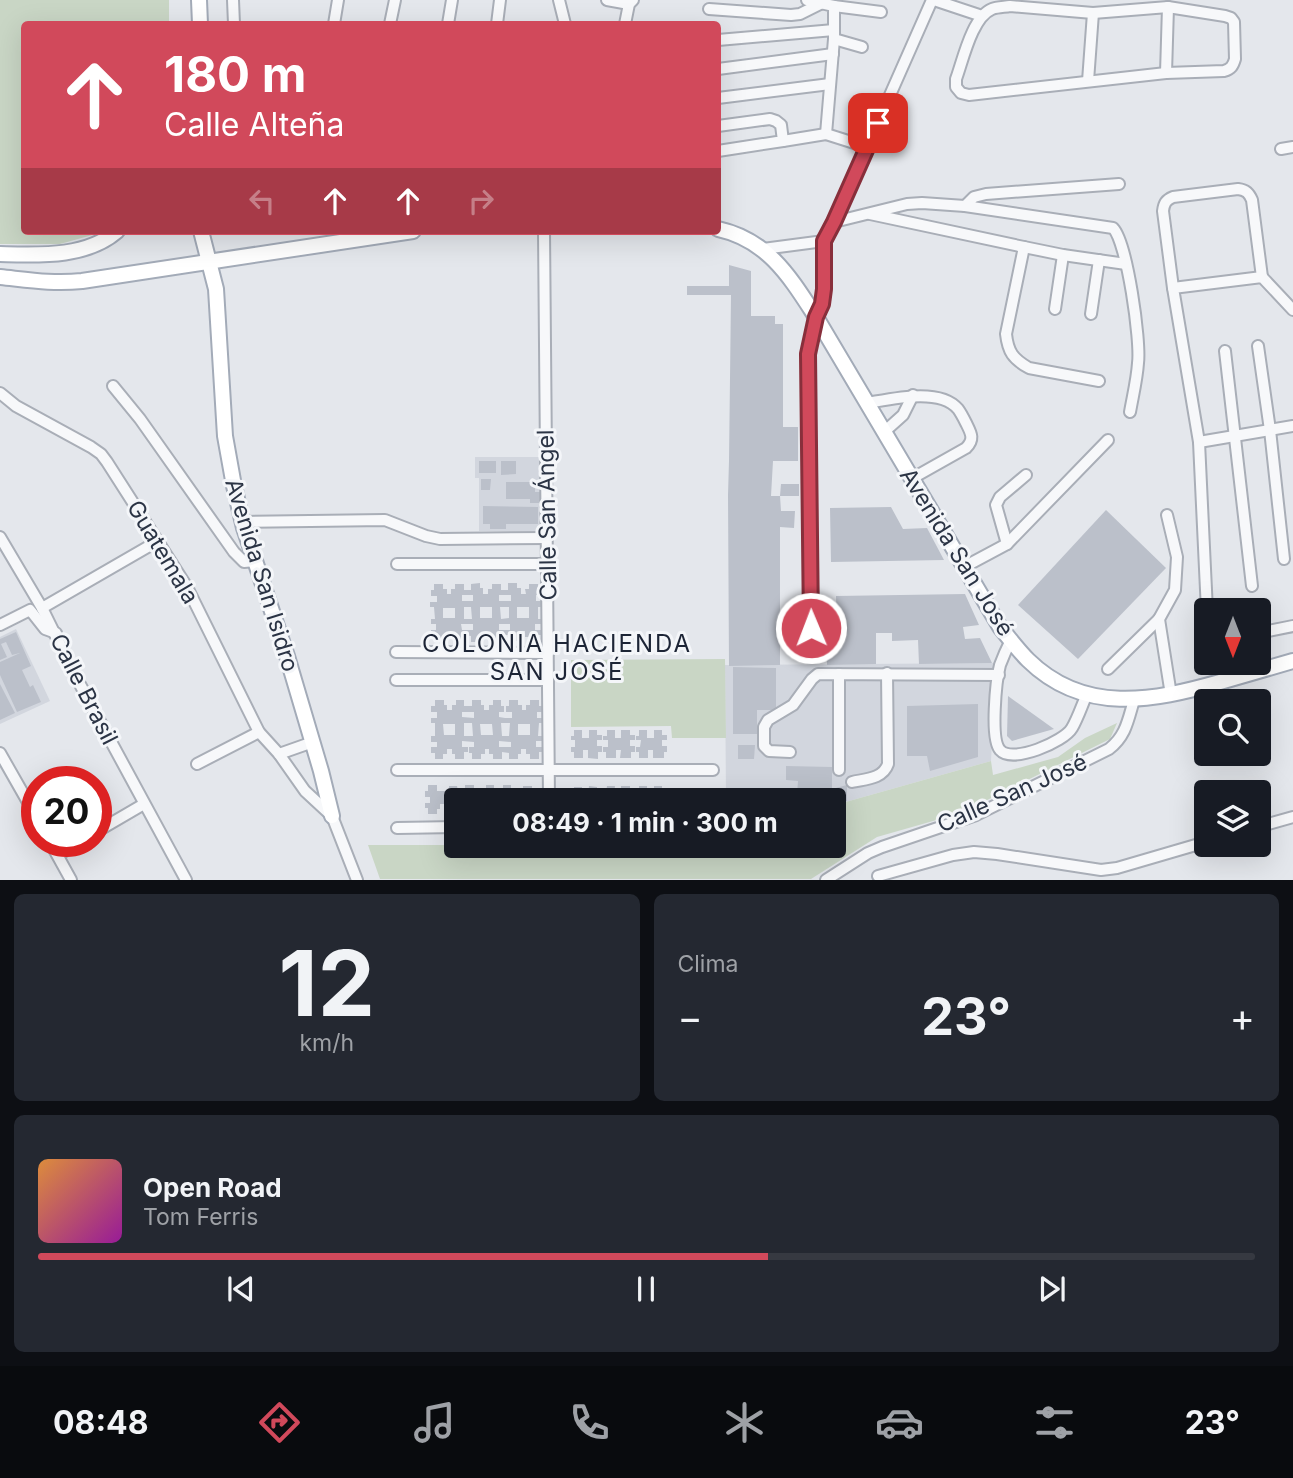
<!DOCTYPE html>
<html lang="es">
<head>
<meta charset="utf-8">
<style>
	:root { --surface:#171b24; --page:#242831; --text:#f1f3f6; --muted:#9ea1a6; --line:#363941; --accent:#d1495b }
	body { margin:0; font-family:Inter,sans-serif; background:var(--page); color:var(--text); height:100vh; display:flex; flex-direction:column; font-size:26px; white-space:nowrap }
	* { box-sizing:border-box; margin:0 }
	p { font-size:23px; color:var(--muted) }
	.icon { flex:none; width:38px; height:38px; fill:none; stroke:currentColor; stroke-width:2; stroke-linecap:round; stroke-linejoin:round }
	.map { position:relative; height:880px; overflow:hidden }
	.details { display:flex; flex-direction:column; gap:14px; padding:14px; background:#0d0f14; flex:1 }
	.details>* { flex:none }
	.hud { position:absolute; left:21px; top:21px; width:700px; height:214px; border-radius:7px; box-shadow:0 7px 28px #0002; background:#d1495b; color:#fff; overflow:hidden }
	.needle { width:46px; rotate:180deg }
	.controls { position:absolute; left:1194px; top:598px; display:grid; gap:14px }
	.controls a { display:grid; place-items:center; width:77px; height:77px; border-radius:7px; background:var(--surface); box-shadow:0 7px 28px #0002; font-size:35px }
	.speed { position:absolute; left:21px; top:766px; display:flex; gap:14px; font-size:35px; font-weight:700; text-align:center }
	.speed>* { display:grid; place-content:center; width:91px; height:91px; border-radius:50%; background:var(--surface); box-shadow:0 7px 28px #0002; line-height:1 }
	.speed .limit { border:10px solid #d22; background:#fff; color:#111 }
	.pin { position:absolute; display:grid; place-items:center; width:60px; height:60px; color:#fff; margin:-30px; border-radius:14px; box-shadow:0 4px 10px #0006 }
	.me { position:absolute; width:77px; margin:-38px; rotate:359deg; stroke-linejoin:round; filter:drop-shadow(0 0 5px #0008) }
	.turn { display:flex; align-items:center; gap:24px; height:147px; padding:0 28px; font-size:32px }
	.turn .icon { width:91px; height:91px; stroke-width:2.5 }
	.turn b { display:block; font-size:49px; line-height:60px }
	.lanes { display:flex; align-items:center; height:66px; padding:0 28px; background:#0003; justify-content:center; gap:35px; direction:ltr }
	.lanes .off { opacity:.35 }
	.big { font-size:52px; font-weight:700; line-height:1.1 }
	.details .tile { flex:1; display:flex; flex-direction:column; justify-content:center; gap:10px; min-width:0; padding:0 24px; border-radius:10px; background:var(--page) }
	.details .dial { align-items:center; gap:0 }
	.dial b { font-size:91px; line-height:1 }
	.song { display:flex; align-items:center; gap:21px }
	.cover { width:84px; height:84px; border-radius:10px; background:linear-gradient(135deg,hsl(30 70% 55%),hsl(300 70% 35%)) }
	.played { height:7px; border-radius:4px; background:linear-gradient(90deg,var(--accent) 60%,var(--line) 60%) }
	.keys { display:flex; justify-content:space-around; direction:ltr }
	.heat { display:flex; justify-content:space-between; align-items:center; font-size:38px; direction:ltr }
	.details .tiles { flex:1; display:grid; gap:14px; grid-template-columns:1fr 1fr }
	.tile:last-child { grid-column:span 2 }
	.trip { position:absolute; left:444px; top:788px; width:402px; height:70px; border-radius:7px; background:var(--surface); box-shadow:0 7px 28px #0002; font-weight:700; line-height:70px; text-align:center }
	.tab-bar { display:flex; height:112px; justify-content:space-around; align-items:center; background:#090b0e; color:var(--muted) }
	.tab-bar .icon { width:49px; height:49px }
	.tab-bar .selected { color:var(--accent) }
	.tab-bar b { font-size:32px; color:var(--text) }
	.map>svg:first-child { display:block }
	.built { fill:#d2d6de }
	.green { fill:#c9d6c5 }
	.building { fill:#bbc0ca; fill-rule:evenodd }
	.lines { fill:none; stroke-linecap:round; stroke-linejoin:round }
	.minor-casing { stroke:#a9aeb7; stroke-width:14 }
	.major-casing { stroke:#a3abb8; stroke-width:18 }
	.minor { stroke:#f7f8fa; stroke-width:10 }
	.major { stroke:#fff; stroke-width:14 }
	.route-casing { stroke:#882f3b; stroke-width:18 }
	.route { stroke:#d1495b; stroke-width:12 }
	.labels { text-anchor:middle; stroke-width:6; stroke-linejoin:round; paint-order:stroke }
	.street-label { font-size:23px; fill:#2b3445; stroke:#f4f6f9 }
	.neighbourhood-label { font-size:24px; letter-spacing:2px; fill:#1d2536; stroke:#f4f6f9 }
</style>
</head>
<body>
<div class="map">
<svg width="1293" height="880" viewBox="0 0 1293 880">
	<rect width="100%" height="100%" fill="#e4e7ec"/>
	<g class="built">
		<path d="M475,457h67v74h-63v-53h-4z"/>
		<path d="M16,629l34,72 -50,23v-87z"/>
		<path d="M996,663l-5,98 -156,44v-5h-109l-1,-135z"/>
	</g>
	<g class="green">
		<path d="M0,0h169v24h-145v207h75l-3,3 -36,10h-60z"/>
		<path d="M725,659l1,79h-54l-1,-12 -100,1v-67z"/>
		<path d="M1117,723l-7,16 -149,74 -84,24 -66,42h-431l-12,-34h467v-40l156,-44 2,14 65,-18 27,-19z"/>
	</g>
	<g class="building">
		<path d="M729,265l22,6v45h24v8h8v103h15v34h-25l-2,35h9l1,15h14l-1,17 -14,-1v138l-51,1 -1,-171 1,-34 2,-166h-44v-9h42z"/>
		<rect x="479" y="461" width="17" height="12"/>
		<path d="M501,461h15v13l-15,1z"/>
		<path d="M481,479h10l-1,11h-9z"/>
		<path d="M506,482h29v10h5v11h-10v-4h-24z"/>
		<path d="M781,484h18v12h-19z"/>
		<path d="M483,506l55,1v17h-32v5h-16v-5h-7z"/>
		<path d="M891,507l12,22 24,-1 17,32 -113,2 -1,-54z"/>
		<path d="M1106,510l60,58 -88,91 -60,-54z"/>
		<path d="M480,583v5h3v6h5v-5h4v-5h9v6h7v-7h9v5h4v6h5l-1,-5h4v-5h9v6h3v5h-5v6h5v6h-3v12h4v5h-7v6h7v5h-4v7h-9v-5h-4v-6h-4v5h-4v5h-9v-6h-7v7h-9v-5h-4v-5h-4v5h-4v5h-9v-6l-7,-1v7h-9v-5h-4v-5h-4v5h-4v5h-9v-6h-3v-6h5v-6h-5v-5h4l-1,-12h-4v-5h7v-6h-6v-6h3v-6h9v5h4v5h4v-5h4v-5h9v6h7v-6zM462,595h11v6h-11zM499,595h12v6h-12zM464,607h7l1,12h-8zM480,607h12v11h-12zM500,607h9v11l-8,1zM517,607h12v11h-12zM443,608h12v10h-12zM461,624h12v6h-11zM499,624h11v6h-11z"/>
		<path d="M965,594l14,31 -16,2 2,12 15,-1 12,25 -73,1 -1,-24 -26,1v-8h-16v31l-49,1 -1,-36 11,-1 -1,-32z"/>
		<path d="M16,632l15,34 -9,4 8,17 3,-2 8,17 -24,10 -17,-37v-13l20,-9 -8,2 -6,-13 -5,2 6,13 -7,3v-21z"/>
		<path d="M733,667l43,1v42h-19v24h-24z"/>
		<path d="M0,684l15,29 -15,7z"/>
		<path d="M1008,696l46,33 -42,12 -5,-5z"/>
		<path d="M435,700h9v5h3v5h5v-5h4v-5h8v6h8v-6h9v5h3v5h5v-5h4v-5h8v6h3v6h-5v5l6,1h7v-6h-6v-6h3v-6h9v5h4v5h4v-5h4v-5h9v6h3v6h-5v6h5v5h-3l-1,13h5v5h-7v6h6v5h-3v7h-9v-5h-4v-5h-5v5h-3v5h-9v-6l-7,-1v7h-9v-5h-4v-5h-4v5h-4v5h-9v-6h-3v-6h5v-5l-12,-1v6h6v5h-4v7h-9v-5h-3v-5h-5v5h-4v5h-8v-6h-4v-6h6v-5h-6v-6h4v-13h-4v-5h6v-6h-6v-6h4zM462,712h12v6l-12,-1zM464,723h8l1,13h-9zM501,723h9l-1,13h-7zM443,724h12v11h-11zM480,724h12l1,11h-12zM518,724h12v11h-12zM499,741l12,1v5h-12z"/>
		<path d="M978,704v53l-48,14 -3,-15h-20v-50z"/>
		<path d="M574,730h8v8h7v-8h8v5h5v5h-5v6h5v6h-4v7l-10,-1v-8h-5v8h-9v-6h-3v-5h4v-7h-4v-4h3z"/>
		<path d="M607,730h8v8h6v-8h9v5h5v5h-5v6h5v6h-4v6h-11l1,-8h-5v8h-10v-6h-3v-5h5v-7h-5v-4h4z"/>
		<path d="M639,730h8v8h7v-8h8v5h5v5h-5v6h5v6h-3v6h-11v-8h-5v8h-9v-6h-3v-5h4l1,-7h-5v-4h3z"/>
		<path d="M738,745h17l-1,14h-16z"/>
		<path d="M786,766l46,1v22l15,-4v16l-12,4v-5h-53l15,-5 1,-14 -12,-1z"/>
		<path d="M428,785h9v6h12v-5h8l1,5h7v-6h9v5h12v-5h8v6h9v-6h8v6h12v-5h9v5h4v6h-6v3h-26v-3l-5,-1h-7v4h-25v-3h-12l2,17 -8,1v-5h-4v-6h-5v5h-3v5h-9v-6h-3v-5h5v-6h-5v-6h3z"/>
		<path d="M589,786l8,1v5h5v5h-5v3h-22v-3h-5v-4h4v-6h8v8h6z"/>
		<path d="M607,786h8l-1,8h7v-8h9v6h4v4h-5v4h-21v-3l-5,-1v-4h3z"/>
		<path d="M639,786h8v8h7v-8h8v5h5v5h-5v4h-22v-4h-5v-4h4z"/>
	</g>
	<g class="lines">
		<g class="minor-casing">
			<g id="minor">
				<path d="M233,0l1,24"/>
				<path d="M559,0l6,24"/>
				<path d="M607,0l22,4"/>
				<path d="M807,0l27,6v33l-8,95 41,13"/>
				<path d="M934,0l48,16"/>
				<path d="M834,6l47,6"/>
				<path d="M1010,6l83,7 75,-6 57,9 6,2 3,4 1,37c-2,7 -4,10 -11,12l-58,2 -197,22 -8,-2 -5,-6v-8c7,-19 16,-62 36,-70 5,-2 12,-2 18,-3z"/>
				<path d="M709,9l82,6 9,-1 22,-11"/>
				<path d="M334,24l4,-24"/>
				<path d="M390,24l5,-24"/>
				<path d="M448,24l4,-24"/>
				<path d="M497,24l3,-24"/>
				<path d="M625,24l4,-20 4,-4"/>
				<path d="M834,39l28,8"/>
				<path d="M718,40l116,-10"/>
				<path d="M718,69l115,-15"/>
				<path d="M1166,73l2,-66"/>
				<path d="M1088,81l5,-68"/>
				<path d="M718,98l112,-14"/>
				<path d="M718,126l52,-7 6,2 5,4 2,16 -65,10"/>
				<path d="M783,141l43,-7"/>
				<path d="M1281,149l12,-2"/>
				<path d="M965,206l9,-9 12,-3 133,-10"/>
				<path d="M870,214l154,33 -18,87c2,18 7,25 23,34l70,13"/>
				<path d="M834,222l73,-18 15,-1 43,3 148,22c14,14 28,113 25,135 -1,16 -5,32 -8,49"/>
				<path d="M544,231l5,569"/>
				<path d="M1024,247l39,8 63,9"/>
				<path d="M763,249l61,-8"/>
				<path d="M1173,288l-10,-77c1,-8 3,-11 10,-14l65,-8c8,1 11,4 14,11l10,77"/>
				<path d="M1055,309l8,-54"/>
				<path d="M1091,314l8,-54"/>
				<path d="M1258,346l12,84 14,129"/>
				<path d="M1225,351l27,235"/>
				<path d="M113,386l27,33 94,133 10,10 11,-1"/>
				<path d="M0,393l16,13 75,41 10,7 6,8 80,125 72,145 20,22 26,37 27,25 25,64"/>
				<path d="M867,403c24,-4 73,-16 91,6 3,4 6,10 8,14 5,10 9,16 0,25l-55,31"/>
				<path d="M884,432l19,-17 10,-20"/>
				<path d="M1199,442l94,-16"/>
				<path d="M1167,515l10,42 -2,33 -16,29 12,76"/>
				<path d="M243,522l142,-2 41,16 14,3 107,-1"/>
				<path d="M0,537l42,71 34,69 110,203"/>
				<path d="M1007,544l-11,-39 4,-8 26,-22"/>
				<path d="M397,564h150"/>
				<path d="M964,567l43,-23 101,-104"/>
				<path d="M42,608l116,-67"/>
				<path d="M1207,611l-8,-169 -26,-154 89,-11 31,33"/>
				<path d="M0,625l30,-15 15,19 11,4"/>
				<path d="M1258,633l35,-7"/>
				<path d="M1011,640c-4,8 -8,17 -11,25 -4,15 -10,74 0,85 12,14 64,-8 72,-22 6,-10 10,-23 15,-34"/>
				<path d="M396,652l152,1"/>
				<path d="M812,655l-4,-301 8,-37 6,-13 2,-15v-48l10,-19 98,-222"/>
				<path d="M1225,663l7,15"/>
				<path d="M1108,669l51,-50"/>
				<path d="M396,680h152"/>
				<path d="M790,752l-21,-1 -5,-5v-19l4,-7 25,-15 19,-26 6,-5 181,1"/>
				<path d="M0,753l37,65"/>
				<path d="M279,754l34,-12"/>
				<path d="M197,764l62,-32"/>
				<path d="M397,770h316"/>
				<path d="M839,770v-96"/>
				<path d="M852,782c13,-3 31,-3 36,-18l-1,-91"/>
				<path d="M1258,827l35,-10"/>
				<path d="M397,828l60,-1"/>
				<path d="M96,832l48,-28"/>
				<path d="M50,842l21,38"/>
				<path d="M58,855l22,-13"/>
				<path d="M878,876l75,-21 21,-3 23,2 104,16 16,-2 89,-26"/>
				<path d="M826,880l42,-27 14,-6 94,-32 133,-66c17,-13 19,-29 25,-49"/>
			</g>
		</g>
		<g class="major-casing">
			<g id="major">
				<path d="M199,0l1,24"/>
				<path d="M718,229c50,11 72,48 98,88l184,310c9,11 18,23 28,33 56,55 125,41 192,22 25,-7 49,-14 73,-21"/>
				<path d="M201,231l15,58 9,147 9,50 10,42 43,128 34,115 11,45"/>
				<path d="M0,254c39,1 86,4 117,-23"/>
				<path d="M0,277c29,3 53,7 82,4l331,-50"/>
			</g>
		</g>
		<use href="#minor" class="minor"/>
		<use href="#major" class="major"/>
	</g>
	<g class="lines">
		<g class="route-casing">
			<path id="route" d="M811,628l-3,-274 8,-37 6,-13 2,-15v-48l10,-19 44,-99"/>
		</g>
		<use href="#route" class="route"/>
	</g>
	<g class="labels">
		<g class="street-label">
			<text transform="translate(547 515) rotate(-91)" y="8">Calle San Ángel</text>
			<text transform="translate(163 552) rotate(59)" y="8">Guatemala</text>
			<text transform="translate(957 552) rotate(58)" y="8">Avenida San José</text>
			<text transform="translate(262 575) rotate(73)" y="8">Avenida San Isidro</text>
			<text transform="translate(84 689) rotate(63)" y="8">Calle Brasil</text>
			<text transform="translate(1012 793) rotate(-24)" y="8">Calle San José</text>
		</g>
		<g class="neighbourhood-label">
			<text x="557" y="652">COLONIA HACIENDA<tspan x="557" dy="28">SAN JOSÉ</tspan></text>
		</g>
	</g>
</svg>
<div class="controls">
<a><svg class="needle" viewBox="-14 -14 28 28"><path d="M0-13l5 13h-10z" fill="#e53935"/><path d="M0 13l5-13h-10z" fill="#9ea1a6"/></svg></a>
<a><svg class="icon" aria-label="search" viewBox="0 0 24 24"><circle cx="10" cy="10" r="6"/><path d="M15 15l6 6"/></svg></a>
<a><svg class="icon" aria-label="layers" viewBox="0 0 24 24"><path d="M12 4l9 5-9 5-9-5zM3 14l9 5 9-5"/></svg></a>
</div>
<div class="speed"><div class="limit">20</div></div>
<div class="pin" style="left:878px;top:123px;background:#d93025"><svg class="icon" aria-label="arrive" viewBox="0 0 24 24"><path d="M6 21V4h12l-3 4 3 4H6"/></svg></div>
<svg class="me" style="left:811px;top:628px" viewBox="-20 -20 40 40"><circle r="17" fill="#d1495b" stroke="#fff" stroke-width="3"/><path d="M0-11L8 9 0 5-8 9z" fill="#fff"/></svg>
<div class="trip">08:49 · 1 min · 300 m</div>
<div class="hud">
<div class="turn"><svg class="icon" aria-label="ahead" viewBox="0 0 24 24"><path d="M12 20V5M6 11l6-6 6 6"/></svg><div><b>180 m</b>Calle Alteña</div></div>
<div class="lanes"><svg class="icon off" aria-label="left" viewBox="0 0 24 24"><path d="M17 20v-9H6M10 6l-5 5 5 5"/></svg><svg class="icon" aria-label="ahead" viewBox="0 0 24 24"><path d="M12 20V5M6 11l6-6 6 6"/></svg><svg class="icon" aria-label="ahead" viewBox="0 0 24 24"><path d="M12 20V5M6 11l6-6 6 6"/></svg><svg class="icon off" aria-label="right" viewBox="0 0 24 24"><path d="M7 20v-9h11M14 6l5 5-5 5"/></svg></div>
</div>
</div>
<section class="details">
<div class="tiles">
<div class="tile dial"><b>12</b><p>km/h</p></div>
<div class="tile"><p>Clima</p>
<div class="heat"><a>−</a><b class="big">23°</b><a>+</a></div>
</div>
<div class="tile">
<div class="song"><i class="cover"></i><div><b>Open Road</b><p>Tom Ferris</p></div></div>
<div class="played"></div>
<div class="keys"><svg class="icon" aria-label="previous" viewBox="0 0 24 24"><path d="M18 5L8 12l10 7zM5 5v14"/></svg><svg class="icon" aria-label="pause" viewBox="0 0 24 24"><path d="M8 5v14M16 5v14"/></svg><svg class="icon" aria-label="next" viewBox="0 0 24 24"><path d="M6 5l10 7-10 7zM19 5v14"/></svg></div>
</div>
</div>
</section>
<nav class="tab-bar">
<b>08:48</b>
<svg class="icon selected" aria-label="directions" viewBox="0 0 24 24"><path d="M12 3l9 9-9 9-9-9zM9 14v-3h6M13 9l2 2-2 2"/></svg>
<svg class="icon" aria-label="music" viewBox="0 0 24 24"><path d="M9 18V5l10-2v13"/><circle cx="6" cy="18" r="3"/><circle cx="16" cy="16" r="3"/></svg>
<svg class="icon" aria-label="phone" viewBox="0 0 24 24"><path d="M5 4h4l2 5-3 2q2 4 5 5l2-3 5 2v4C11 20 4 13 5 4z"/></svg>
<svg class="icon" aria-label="climate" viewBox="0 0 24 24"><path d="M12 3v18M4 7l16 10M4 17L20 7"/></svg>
<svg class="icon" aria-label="car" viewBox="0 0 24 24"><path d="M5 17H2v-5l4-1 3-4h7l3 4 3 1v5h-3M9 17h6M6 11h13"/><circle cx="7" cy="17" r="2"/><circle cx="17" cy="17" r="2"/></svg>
<svg class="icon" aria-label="filters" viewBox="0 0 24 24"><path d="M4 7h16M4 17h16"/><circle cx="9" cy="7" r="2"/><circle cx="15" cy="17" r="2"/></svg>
<b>23°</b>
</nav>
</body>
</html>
